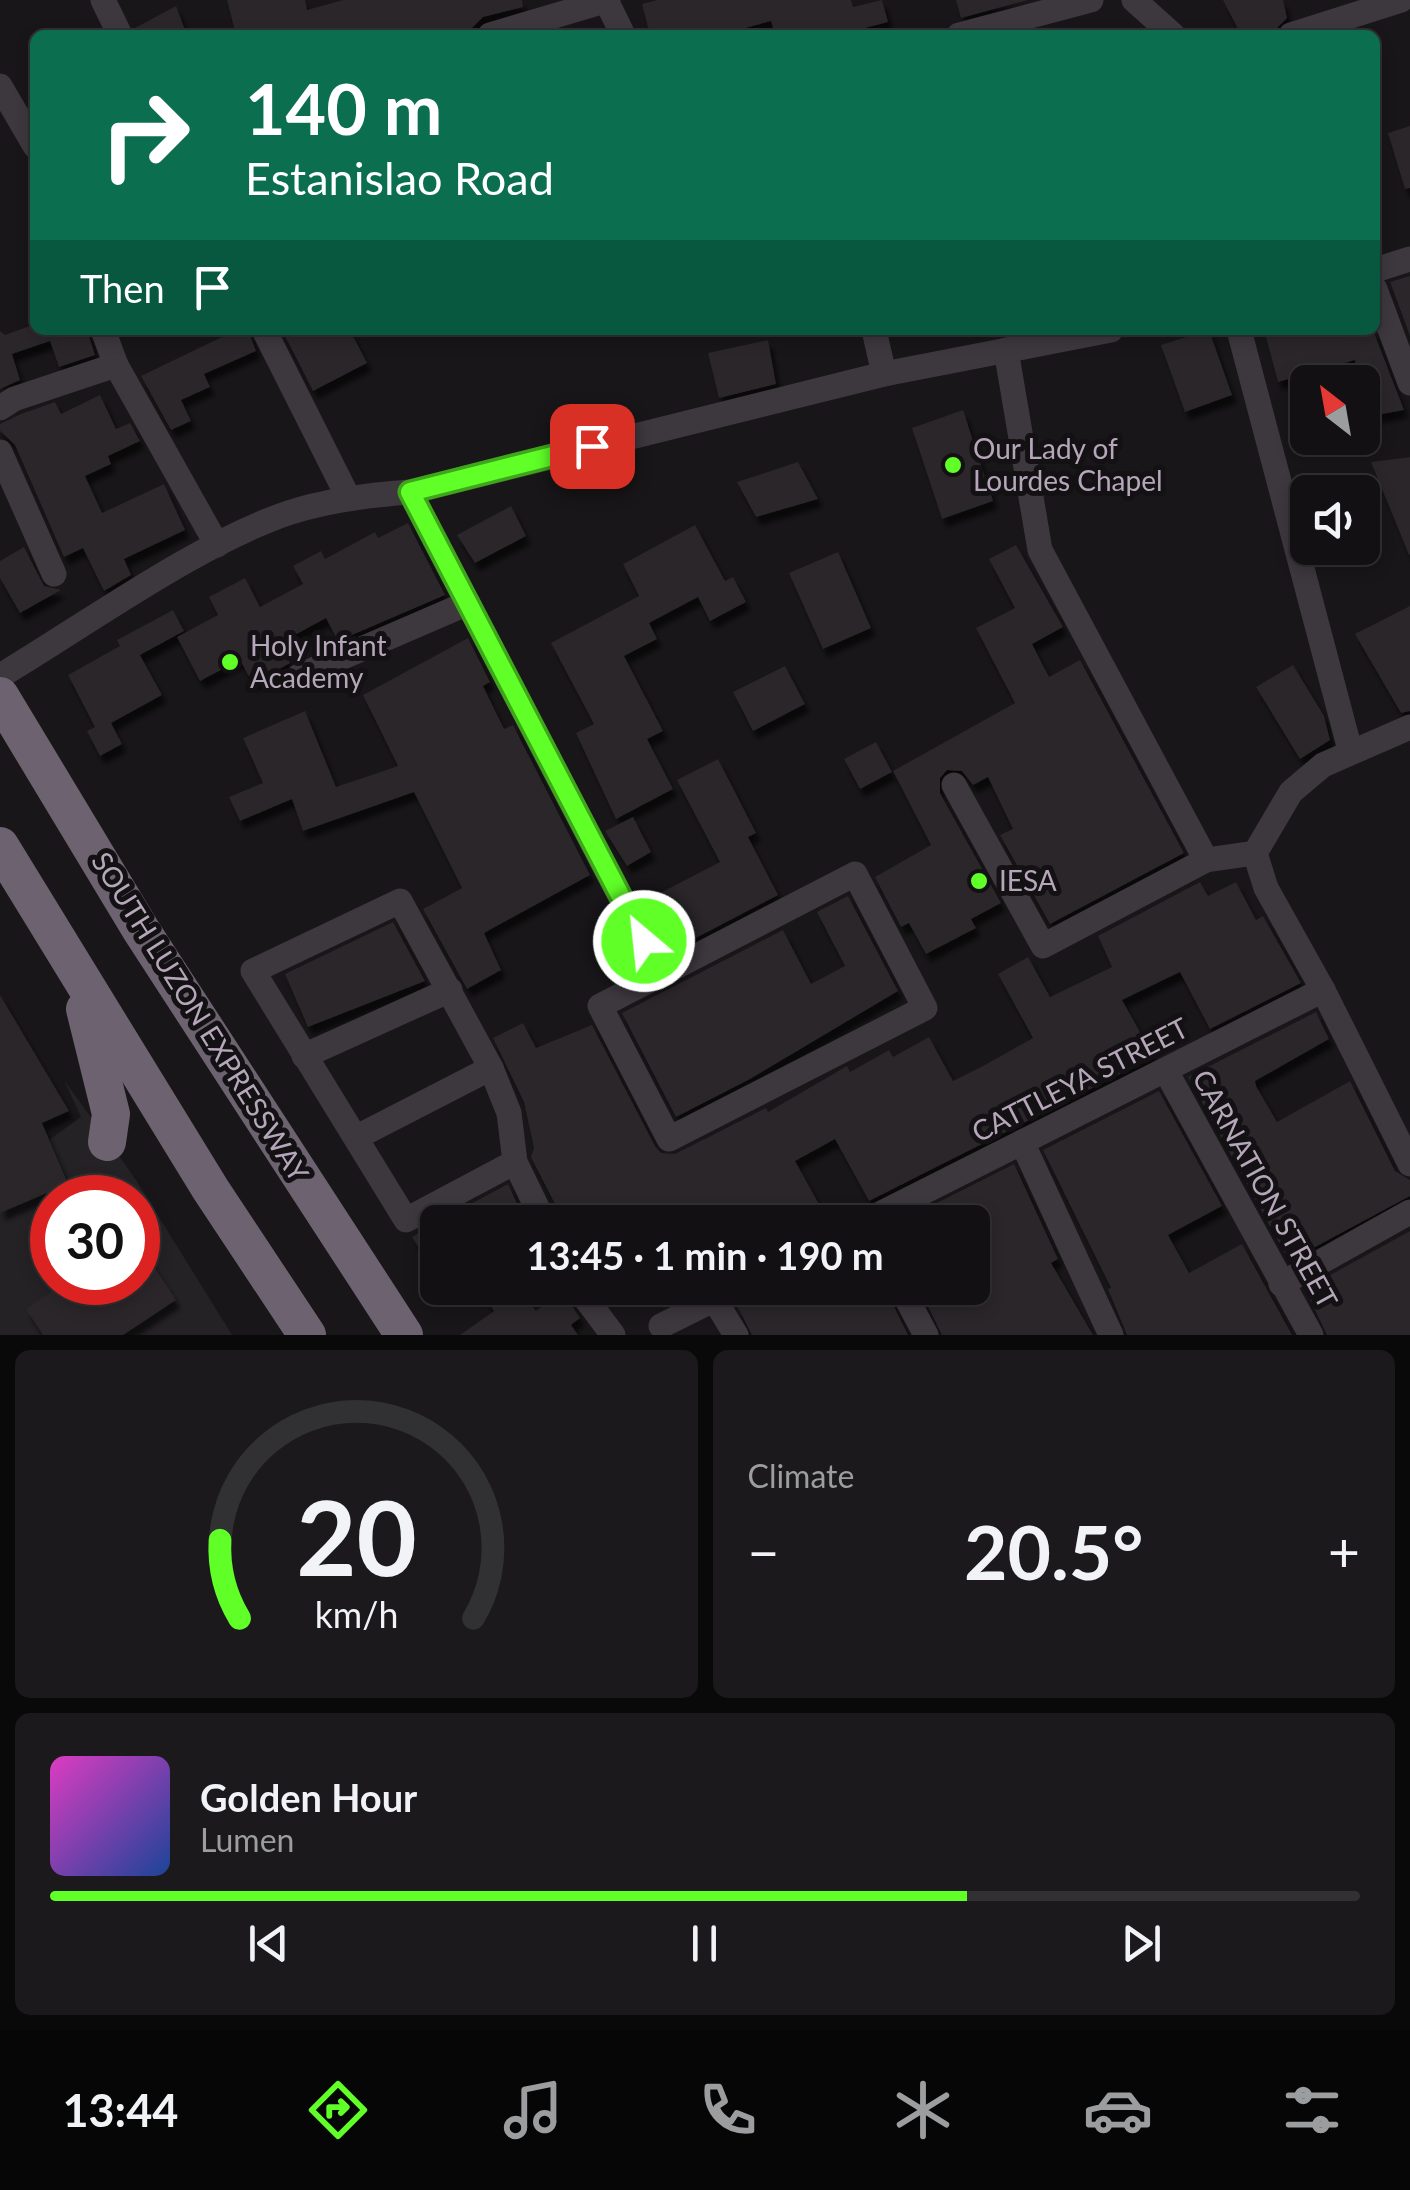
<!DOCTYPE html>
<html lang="en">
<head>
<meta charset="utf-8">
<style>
	:root { --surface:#121012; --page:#1b191b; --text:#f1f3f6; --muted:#9c9d9f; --line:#313032; --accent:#5fff27 }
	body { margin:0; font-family:Lato,sans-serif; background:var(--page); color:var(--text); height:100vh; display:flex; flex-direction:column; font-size:38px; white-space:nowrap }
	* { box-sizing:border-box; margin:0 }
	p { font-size:32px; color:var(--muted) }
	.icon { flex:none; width:55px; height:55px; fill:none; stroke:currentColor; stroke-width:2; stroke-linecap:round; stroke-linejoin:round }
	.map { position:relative; height:1335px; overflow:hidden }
	.details { display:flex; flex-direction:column; gap:15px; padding:15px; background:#0a090a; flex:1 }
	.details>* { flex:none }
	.top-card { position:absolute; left:30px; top:30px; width:1350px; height:305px; border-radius:15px; box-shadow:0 5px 15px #0003,0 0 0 2px var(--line); background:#0b6e4f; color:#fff; overflow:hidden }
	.needle { width:65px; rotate:329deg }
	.buttons { position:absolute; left:1290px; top:365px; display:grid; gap:20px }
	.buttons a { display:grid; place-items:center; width:90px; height:90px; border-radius:15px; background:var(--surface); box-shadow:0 5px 15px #0003,0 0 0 2px var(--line); font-size:50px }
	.speed { position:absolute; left:30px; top:1175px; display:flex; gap:20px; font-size:50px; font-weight:700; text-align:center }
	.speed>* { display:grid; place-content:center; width:130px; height:130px; border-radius:50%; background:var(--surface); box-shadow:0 5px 15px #0003,0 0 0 2px var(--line); line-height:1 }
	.speed .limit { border:15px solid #d22; background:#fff; color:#111 }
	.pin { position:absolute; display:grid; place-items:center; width:85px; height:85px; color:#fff; margin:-42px; border-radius:20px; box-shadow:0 5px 15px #0006 }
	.me { position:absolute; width:110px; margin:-55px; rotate:332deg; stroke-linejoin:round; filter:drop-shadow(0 0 8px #0008) }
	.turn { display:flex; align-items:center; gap:35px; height:210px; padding:0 50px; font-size:45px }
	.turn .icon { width:130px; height:130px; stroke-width:2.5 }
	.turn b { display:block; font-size:70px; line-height:85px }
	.then { display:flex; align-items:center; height:95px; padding:0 50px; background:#0003; gap:20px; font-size:38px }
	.big { font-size:75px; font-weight:700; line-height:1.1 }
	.details .widget { flex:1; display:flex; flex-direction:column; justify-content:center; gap:15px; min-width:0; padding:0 35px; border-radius:15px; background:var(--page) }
	.details .dial { align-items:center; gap:0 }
	.dial svg { height:260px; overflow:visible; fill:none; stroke:var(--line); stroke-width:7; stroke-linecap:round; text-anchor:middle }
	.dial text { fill:var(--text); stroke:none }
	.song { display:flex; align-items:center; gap:30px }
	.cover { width:120px; height:120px; border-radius:15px; background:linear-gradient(135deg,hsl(310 70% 55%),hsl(220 70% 35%)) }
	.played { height:10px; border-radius:5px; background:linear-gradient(90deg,var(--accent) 70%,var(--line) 70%) }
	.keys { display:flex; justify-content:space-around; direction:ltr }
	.heat { display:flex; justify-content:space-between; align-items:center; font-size:55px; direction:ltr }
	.details .tiles { flex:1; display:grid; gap:15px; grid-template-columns:1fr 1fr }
	.widget:last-child { grid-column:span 2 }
	.trip { position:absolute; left:420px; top:1205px; width:570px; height:100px; border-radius:15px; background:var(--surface); box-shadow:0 5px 15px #0003,0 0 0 2px var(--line); font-weight:700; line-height:100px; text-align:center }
	.dock { display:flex; height:160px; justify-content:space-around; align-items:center; background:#070607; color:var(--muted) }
	.dock .icon { width:70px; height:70px }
	.dock .selected { color:var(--accent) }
	.dock b { font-size:45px; color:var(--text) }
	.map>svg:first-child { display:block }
	.built { fill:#252225; fill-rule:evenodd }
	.building { fill:#292629; filter:url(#shadow) }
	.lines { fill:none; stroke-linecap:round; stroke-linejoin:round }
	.minor { stroke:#3d373e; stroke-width:25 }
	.highway { stroke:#6d626f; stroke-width:38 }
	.route-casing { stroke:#3ea619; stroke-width:25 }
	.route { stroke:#5fff27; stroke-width:18 }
	.poi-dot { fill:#5fff27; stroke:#131113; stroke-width:4 }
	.labels { text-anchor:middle; stroke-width:10; stroke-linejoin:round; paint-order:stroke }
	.poi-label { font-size:28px; fill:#b5a7b9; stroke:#131113; text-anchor:start }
	.street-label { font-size:28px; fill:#b5a7b9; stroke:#131113 }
</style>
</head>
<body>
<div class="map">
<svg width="1410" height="1335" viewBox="0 0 1410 1335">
	<defs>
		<filter id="shadow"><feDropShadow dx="4.5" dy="8" stdDeviation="2.5" flood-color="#0009"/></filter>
	</defs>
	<rect width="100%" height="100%" fill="#181618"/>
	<path class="built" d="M64,1080l72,100 96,155h-232v-172l45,-20 36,-26zM52,1198h86v84h-86z"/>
	<g class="building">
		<path d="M227,0h78l2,10 36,-10h179l1,7 -40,10 -18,18h-229z"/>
		<path d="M657,0h194l2,7 29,-7 6,22 -31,8 2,5h-84l-4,-14 -51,14h-70l-8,-31z"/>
		<path d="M956,0h72l-67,18z"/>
		<path d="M1223,0h60l4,18 -17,17h-29z"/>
		<path d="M176,6l11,29h-51l-1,-7z"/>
		<path d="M1410,126v62l-5,1 -17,-56z"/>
		<path d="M1410,276v60l-20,-54z"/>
		<path d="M35,324v6h52l8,25 -36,12 -9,-26 -38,13 8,26 -20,9v-58l5,4z"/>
		<path d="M222,330h26l8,21 -52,23 6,13 -29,13 10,21 -20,9 -30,-54 83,-40z"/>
		<path d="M282,330h68l17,33 -54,28z"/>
		<path d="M1209,330l23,65 -47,17 -24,-67z"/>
		<path d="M1264,330h109l31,80 -38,7 -11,-57 -77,22z"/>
		<path d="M768,340l8,44 -57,14 -11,-45z"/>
		<path d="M100,395l16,34 14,-6 10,18 -32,15 3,8 -26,12 17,37 62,-29 21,46 -61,29 7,16 -27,16 -21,-43 -19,9 -49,-112 -15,-14v-7l21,-10 34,-12 6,12z"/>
		<path d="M963,410l30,91 -51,18 -30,-91z"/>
		<path d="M1410,457v97l-1,1 -38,-93z"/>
		<path d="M798,462l20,37 -62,18 -19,-35z"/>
		<path d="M511,506l15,30 -51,27 -18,-28z"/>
		<path d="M408,523l37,72 -107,46 -12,-23 -46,25 10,20 -37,21 -13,-24 -40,21 -23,-44 41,-22 -9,-18 36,-19 15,29 43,-23 -10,-18 28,-15 4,8 50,-27 3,6z"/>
		<path d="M695,525l30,56 8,-4 13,25 -36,19 -12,-24 -49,26 8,16 -33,17 39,75 -16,8 26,50 -57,30 -40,-86 18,-9 -43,-81 88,-47 -16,-32z"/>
		<path d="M1016,545l47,82 -31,17 17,33 31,-17 104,193 -134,71 -50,-89 13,-6 -25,-52 -15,8 -11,-14 -15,-1 -7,8v15l61,110 -30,16 5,9 -50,26 -17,-31 -8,4 -26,-50 56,-32 -38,-74 122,-68 -39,-75 39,-20 -26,-49z"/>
		<path d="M24,547l20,39 17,4 -41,23 -20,-35v-17z"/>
		<path d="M838,552l33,76 -48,21 -34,-76z"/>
		<path d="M1410,606v105l-9,2 -46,-79z"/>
		<path d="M173,610l11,21 -44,24 22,40 -51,28 11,21 -22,12 -13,-25 8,-4 -27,-52 52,-29 -3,-6z"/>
		<path d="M468,638l22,44 -7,4 21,43 9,-4 77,150 -106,58 17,37 -34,19 -44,-80 39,-21 -48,-96 -111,39 -11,-32 -52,22 -11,-24 34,-14 -20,-45 62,-27 31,76 62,-21 -35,-71z"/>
		<path d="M1293,665l31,51 6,24 -30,19 -44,-72z"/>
		<path d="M785,666l20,38 -52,27 -20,-39z"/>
		<path d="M876,742l16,30 -32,17 -16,-30z"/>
		<path d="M718,759l38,74 -8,4 30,58 -109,57 -26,-50 77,-40 -43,-82z"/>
		<path d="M633,817l18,35 -24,14 -22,-35z"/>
		<path d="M1200,882l8,14 28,-14 20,38 7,-4 38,67 -91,46 -30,-57 -58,28 32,57 -285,144 -34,-62 -40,22 34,61h-200l-11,-19 -38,19h-16l-33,-65 3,-9 -10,-46 -31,-64 30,-15 13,25 56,-23 63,121 6,7 14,1 91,-46 2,4 79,-46 3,6 39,-22 4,7 36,-20 24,44 30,-15 50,-28 -35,-64 30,-17 22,40 62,-30 -14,-31z"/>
		<path d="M848,896l50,95 -148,88 -74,38 -54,-104 161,-83 28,54 34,-18 -28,-54z"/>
		<path d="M393,922l32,59 -117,46 -23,-53z"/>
		<path d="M0,995l69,116 -27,12 26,61 -68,29z"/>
		<path d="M1316,1012l13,27 -74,42 1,5 21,36 73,-41 45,90 15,9v16l-121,65 -101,-184z"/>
		<path d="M1159,1091l63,115 -54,29 21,38 53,-29 50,91h-165l-19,-46 3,-1 -68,-138z"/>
		<path d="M1014,1164l44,95 -7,4 42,72h-151l-23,-47h53v-66h-73z"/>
		<path d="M508,1184l13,28 -17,10h-66v56l-26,-41 25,-15z"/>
		<path d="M1410,1231v104h-83l-22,-46z"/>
		<path d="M138,1242l38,58 -53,35h-80l-17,-26 40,-27h72z"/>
		<path d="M478,1288h40l18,23 26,-20 18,27 -9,7 7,10h-118l34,-24z"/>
		<path d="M753,1288h132l23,47h-156l-15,-29 13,-8z"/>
	</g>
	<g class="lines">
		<g class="minor">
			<path d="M103,0l17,35"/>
			<path d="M606,0l17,35"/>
			<path d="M1134,0l39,35"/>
			<path d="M490,35l118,-35"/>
			<path d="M959,35l132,-35"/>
			<path d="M1291,35l110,-35"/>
			<path d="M0,86l35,60"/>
			<path d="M1375,270l35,-11"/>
			<path d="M1375,289l35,94"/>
			<path d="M103,330l13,35 101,180"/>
			<path d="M264,330l84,167"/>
			<path d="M874,330l10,44"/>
			<path d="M1239,330l111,420"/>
			<path d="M1006,350l34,200 166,310"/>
			<path d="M0,408l14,-9 102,-34"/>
			<path d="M0,452l54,122"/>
			<path d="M410,492l251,483"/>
			<path d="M0,676c87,-52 195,-131 288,-163 40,-13 80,-18 122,-21l474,-118 227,-44"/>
			<path d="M299,676l169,-73"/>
			<path d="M954,785l89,161 163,-86 49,-7 36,-61 32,-27 87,-38"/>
			<path d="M1255,853l11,35 57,102 87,174"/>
			<path d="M855,874l70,134 -256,131 -69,-133z"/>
			<path d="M304,1056l146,-66"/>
			<path d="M1166,1071l145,264"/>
			<path d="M357,1137l134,-69"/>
			<path d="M1022,1142l89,193"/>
			<path d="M515,1162l-109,58 -153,-249 147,-70 91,167 18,45 6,49 29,60"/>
			<path d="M864,1222l459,-232"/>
			<path d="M1281,1284l129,-72"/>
			<path d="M578,1288l35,47"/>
			<path d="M901,1288l25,47"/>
			<path d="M714,1299l22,36"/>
			<path d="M661,1326l76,-38"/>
		</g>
		<g class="highway">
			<path d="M0,696l141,234 263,405"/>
			<path d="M0,846l211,344 96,145"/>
			<path d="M85,1009l26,105 -4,28"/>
		</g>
	</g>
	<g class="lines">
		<g class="route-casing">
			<path id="route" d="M592,446l-182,46 234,449"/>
		</g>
		<use href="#route" class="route"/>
	</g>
	<g class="poi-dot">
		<circle cx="953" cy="465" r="10"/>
		<circle cx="230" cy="662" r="10"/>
		<circle cx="979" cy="881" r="10"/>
	</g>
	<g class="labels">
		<g class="poi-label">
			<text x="973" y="459">Our Lady of<tspan x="973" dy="32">Lourdes Chapel</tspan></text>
			<text x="250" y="656">Holy Infant<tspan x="250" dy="32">Academy</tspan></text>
			<text x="999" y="891">IESA</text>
		</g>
		<g class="street-label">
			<text transform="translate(200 1017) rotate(58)" y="10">SOUTH LUZON EXPRESSWAY</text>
			<text transform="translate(1080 1080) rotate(-27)" y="10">CATTLEYA STREET</text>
			<text transform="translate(1265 1189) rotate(61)" y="10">CARNATION STREET</text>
		</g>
	</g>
</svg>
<div class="buttons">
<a><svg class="needle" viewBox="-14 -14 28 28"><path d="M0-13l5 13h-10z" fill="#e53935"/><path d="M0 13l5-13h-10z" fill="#9c9d9f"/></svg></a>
<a><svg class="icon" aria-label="sound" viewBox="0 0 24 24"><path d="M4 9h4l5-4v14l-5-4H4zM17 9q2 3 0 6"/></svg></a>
</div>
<div class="speed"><div class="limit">30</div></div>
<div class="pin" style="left:592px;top:446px;background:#d93025"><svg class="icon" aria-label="arrive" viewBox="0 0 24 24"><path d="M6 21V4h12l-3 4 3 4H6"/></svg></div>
<svg class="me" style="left:644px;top:941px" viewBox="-20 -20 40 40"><circle r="17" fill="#5fff27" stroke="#fff" stroke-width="3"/><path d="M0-11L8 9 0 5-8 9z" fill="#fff"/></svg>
<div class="trip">13:45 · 1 min · 190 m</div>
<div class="top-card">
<div class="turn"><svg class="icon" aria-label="right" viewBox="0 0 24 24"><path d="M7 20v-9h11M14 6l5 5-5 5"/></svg><div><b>140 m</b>Estanislao Road</div></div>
<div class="then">Then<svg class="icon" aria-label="arrive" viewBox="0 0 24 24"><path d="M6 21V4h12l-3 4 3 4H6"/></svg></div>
</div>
</div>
<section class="details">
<div class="tiles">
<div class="widget dial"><svg viewBox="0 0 100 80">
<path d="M14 69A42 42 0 1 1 86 69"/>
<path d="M14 69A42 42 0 0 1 8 45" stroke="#5fff27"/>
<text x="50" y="56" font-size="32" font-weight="700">20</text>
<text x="50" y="72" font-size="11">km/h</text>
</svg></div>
<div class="widget"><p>Climate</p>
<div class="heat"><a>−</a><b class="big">20.5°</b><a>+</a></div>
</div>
<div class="widget">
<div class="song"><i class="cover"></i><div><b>Golden Hour</b><p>Lumen</p></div></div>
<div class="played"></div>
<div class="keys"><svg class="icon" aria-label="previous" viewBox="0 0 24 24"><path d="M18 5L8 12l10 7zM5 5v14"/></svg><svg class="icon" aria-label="pause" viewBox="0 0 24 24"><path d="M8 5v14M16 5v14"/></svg><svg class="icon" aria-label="next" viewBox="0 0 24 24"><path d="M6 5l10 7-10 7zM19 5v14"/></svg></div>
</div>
</div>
</section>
<nav class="dock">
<b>13:44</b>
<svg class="icon selected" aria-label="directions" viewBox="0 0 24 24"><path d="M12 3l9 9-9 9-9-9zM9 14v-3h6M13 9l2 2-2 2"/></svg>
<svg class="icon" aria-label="music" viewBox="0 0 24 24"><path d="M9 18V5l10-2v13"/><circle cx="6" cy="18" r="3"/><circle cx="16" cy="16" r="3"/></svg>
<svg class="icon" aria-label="phone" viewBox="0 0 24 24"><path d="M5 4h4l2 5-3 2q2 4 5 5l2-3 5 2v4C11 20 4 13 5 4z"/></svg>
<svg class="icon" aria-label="climate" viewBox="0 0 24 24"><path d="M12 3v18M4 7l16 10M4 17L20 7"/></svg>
<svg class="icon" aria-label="car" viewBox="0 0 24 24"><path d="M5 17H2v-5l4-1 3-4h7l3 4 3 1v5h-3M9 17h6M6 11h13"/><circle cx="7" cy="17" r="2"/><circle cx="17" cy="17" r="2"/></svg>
<svg class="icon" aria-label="filters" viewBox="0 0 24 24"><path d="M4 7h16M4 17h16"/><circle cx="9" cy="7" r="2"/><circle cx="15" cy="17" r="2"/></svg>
</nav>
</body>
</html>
